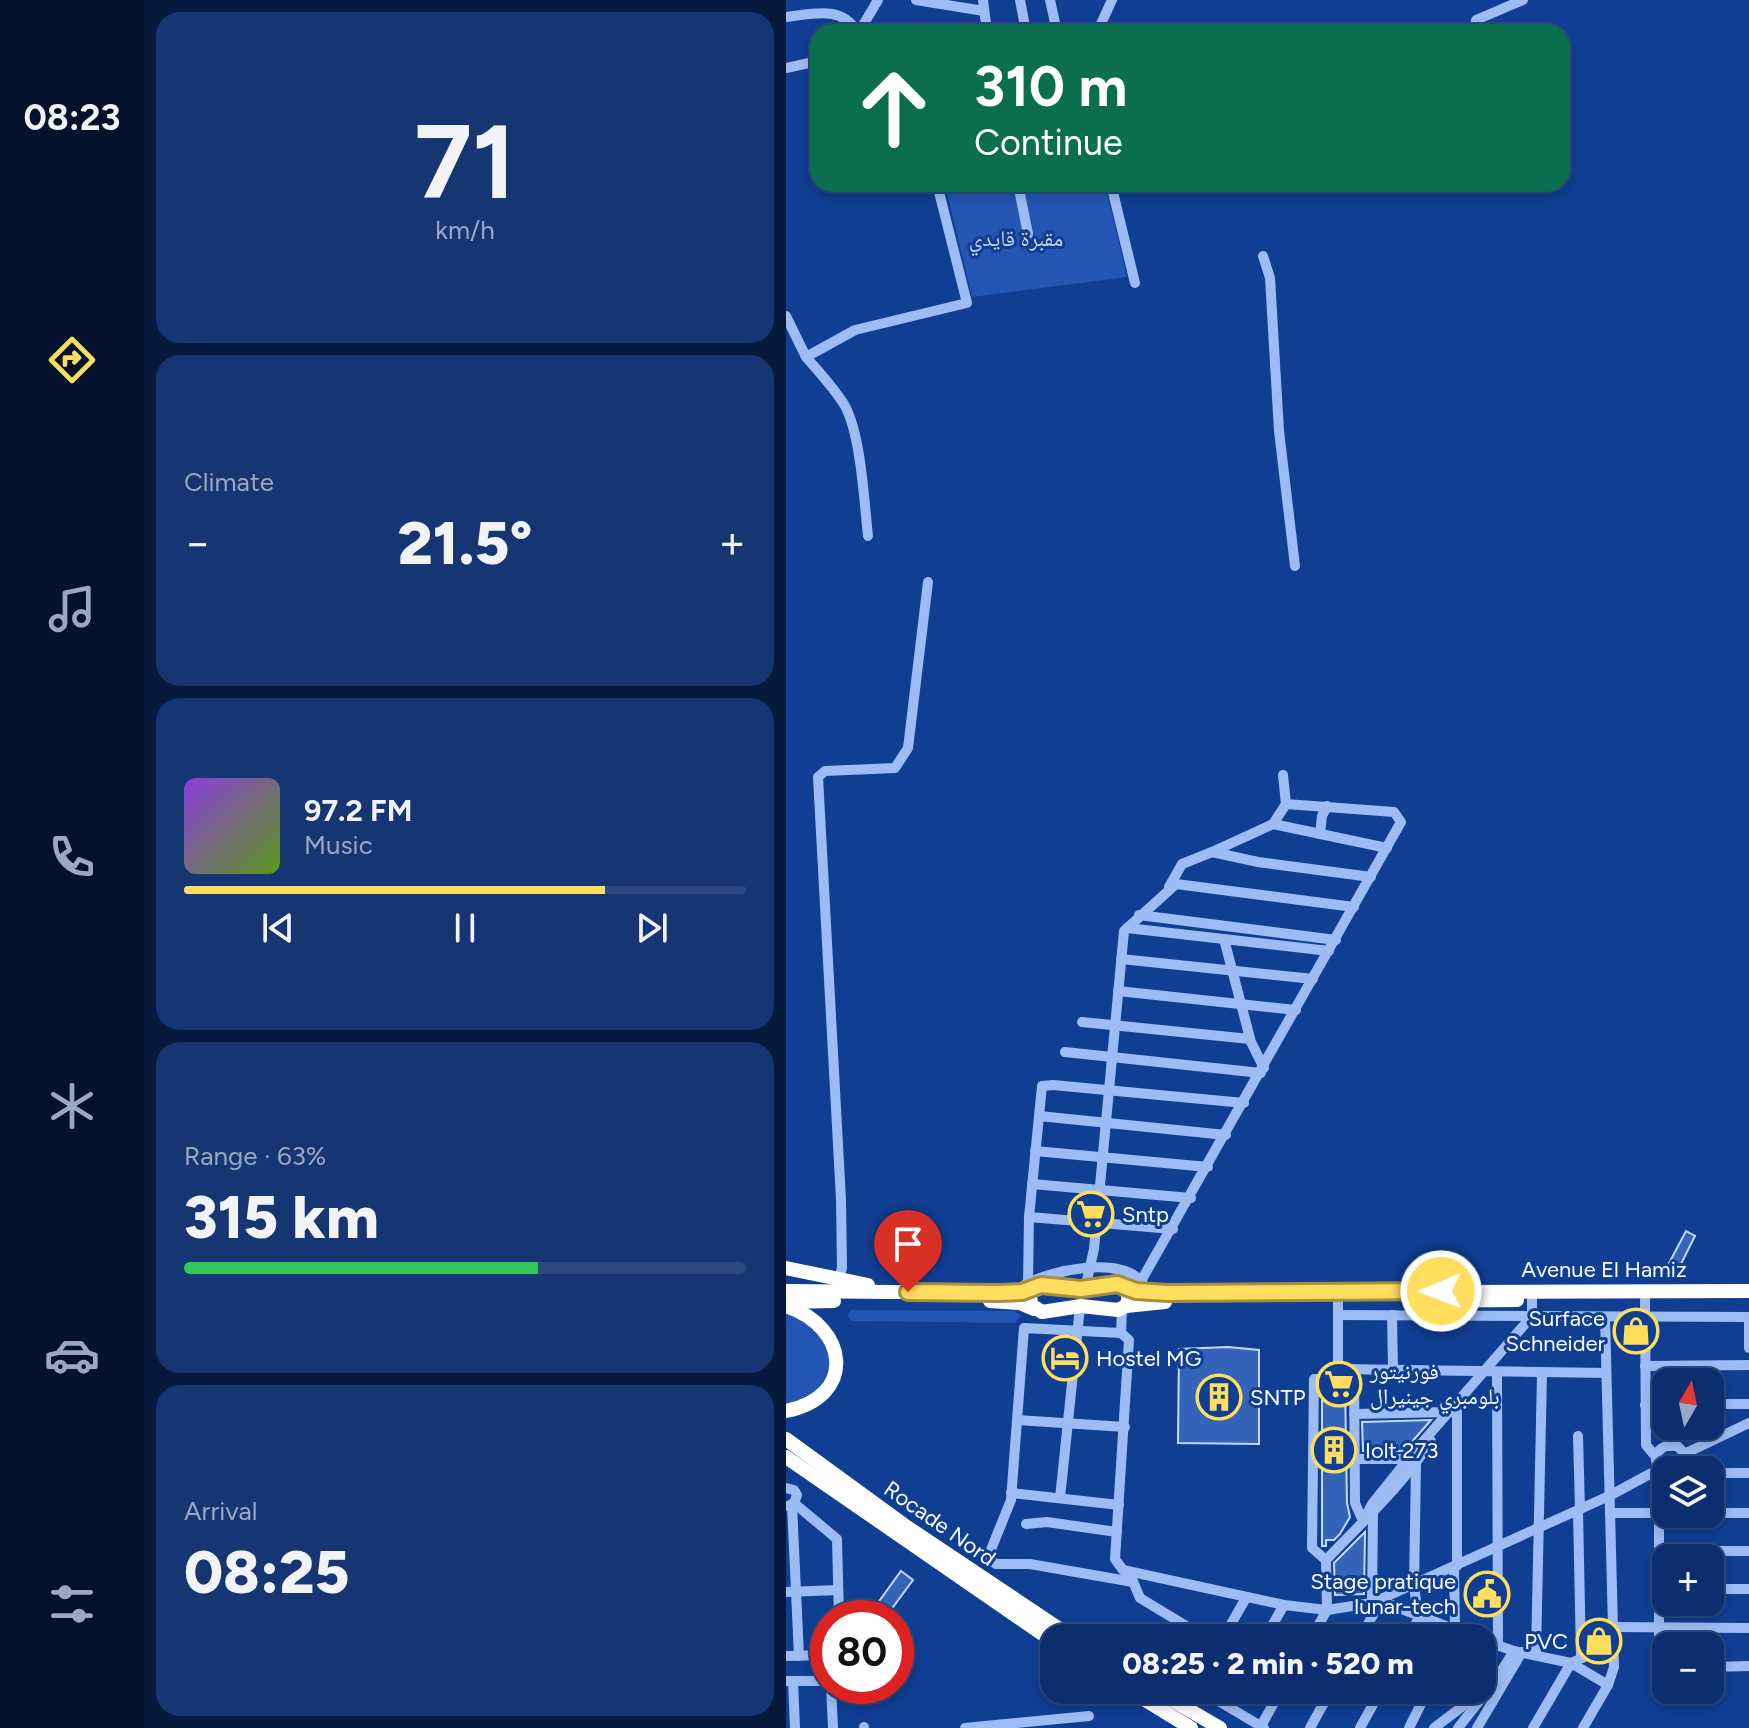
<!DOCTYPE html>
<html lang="en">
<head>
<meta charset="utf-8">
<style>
	:root { --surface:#0c2e6e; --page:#153673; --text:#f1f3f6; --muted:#9aa8c2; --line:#2c4a81; --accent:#ffde5e }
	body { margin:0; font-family:Figtree,"Noto Naskh Arabic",sans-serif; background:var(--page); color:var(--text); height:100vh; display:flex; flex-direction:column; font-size:30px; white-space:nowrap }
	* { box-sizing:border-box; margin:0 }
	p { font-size:26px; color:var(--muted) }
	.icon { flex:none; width:44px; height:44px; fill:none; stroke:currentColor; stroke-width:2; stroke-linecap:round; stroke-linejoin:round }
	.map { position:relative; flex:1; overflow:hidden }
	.sheet { display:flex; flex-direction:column; gap:12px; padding:12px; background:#07193c; width:642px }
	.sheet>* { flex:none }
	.hud { position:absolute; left:24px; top:24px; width:760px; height:168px; border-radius:24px; box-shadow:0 4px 12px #0003,0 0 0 2px var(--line); background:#0b6e4f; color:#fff; overflow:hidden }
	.needle { width:52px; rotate:9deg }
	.fabs { position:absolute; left:866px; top:1368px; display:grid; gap:16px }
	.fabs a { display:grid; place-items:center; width:72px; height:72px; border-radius:16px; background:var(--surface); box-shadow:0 4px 12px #0003,0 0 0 2px var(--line); font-size:40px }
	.speed { position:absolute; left:24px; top:1600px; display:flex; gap:16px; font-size:40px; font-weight:700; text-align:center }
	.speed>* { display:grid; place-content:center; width:104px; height:104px; border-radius:50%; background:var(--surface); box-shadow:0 4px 12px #0003,0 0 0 2px var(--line); line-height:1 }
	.speed .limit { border:12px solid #d22; background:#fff; color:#111 }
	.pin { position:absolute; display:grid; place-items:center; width:68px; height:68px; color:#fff; margin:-82px -34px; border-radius:50% 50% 50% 0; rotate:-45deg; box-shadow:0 0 8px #0007 }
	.pin .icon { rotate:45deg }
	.me { position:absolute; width:88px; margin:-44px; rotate:269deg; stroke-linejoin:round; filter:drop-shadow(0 0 6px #0008) }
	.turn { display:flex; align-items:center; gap:28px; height:168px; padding:0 32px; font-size:36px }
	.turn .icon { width:104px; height:104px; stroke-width:2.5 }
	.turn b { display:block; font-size:56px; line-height:68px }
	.big { font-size:60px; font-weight:800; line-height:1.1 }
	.sheet .widget { flex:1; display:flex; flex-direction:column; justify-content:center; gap:12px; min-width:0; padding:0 28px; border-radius:24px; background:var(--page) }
	.sheet .dial { align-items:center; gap:0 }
	.dial b { font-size:104px; line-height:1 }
	.song { display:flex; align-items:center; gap:24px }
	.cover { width:96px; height:96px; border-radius:12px; background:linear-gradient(135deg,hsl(270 70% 55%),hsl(90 70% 35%)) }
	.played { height:8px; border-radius:4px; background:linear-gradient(90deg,var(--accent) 75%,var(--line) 75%) }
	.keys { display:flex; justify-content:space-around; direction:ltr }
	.heat { display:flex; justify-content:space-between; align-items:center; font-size:44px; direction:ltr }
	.charge { height:12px; border-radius:6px; background:linear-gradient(90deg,#34c759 63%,var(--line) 0) }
	.trip { position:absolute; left:254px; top:1624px; width:456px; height:80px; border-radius:24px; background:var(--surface); box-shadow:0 4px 12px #0003,0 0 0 2px var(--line); font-weight:800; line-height:80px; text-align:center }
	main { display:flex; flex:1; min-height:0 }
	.dock { display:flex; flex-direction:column; width:144px; justify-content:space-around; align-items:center; background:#05122c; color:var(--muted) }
	.dock .icon { width:56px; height:56px }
	.dock .active { color:var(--accent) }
	.dock b { font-size:36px; color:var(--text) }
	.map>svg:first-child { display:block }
	.green { fill:#2256b2 }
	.building { fill:#3464ba; stroke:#c4d9fd; stroke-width:2 }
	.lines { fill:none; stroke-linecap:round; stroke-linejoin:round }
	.minor { stroke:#9cbcf3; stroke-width:10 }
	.highway { stroke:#fff; stroke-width:14 }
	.route-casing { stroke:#a6903d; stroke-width:20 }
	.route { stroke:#ffde5e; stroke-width:14 }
	.labels { text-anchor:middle; stroke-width:6; stroke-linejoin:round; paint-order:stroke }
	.park-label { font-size:22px; fill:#c4d9fd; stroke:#103e92 }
	.poi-label { font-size:22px; fill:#fff; stroke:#103e92; text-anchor:start }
	.street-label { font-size:22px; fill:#fff; stroke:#103e92 }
</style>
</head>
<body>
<main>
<nav class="dock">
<b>08:23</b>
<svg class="icon active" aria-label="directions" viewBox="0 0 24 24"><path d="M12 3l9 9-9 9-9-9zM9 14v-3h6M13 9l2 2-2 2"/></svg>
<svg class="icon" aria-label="music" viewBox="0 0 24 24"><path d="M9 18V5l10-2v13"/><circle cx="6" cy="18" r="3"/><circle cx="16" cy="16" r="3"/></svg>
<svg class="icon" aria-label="phone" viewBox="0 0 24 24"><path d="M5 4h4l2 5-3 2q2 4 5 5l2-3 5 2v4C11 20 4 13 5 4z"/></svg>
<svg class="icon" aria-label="climate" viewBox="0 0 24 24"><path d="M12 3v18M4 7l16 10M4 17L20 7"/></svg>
<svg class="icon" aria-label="car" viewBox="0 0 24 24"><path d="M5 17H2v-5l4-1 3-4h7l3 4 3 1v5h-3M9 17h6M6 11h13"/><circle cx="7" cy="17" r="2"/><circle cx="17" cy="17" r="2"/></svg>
<svg class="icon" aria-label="filters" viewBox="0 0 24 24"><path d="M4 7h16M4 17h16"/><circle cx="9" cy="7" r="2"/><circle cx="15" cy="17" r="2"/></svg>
</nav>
<section class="sheet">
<div class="widget dial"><b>71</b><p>km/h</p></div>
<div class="widget"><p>Climate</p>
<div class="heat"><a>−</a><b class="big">21.5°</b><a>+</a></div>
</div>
<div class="widget">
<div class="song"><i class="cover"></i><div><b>97.2 FM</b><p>Music</p></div></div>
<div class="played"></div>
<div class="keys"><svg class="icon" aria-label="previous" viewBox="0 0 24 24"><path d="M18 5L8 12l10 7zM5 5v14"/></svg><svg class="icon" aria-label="pause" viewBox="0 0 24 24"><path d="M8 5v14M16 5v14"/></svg><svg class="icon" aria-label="next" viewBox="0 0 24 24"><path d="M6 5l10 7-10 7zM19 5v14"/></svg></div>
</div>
<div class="widget"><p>Range · 63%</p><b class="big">315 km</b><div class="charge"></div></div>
<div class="widget"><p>Arrival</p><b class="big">08:25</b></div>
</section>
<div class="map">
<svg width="963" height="1728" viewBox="0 0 963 1728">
	<rect width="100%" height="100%" fill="#103e92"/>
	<g class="green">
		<path d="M159,184h160l22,93 -155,20z"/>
		<path d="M65,1310l164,1 6,5 -6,7 -164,-2 -4,-6z"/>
		<path d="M0,1312l32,13 15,38 -17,33 -30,9z"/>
	</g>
	<g class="building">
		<path d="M900,1231l9,5 -17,34 -10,-5z"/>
		<path d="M442,1347l31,3v94l-81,-1 1,-94z"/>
		<path d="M559,1383l2,120 3,14 -10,17 -6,6h-8v6h-4v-159h17z"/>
		<path d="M645,1420l-27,31h-41l-1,-29z"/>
		<path d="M579,1532l-1,62 -29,1 -1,-32z"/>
		<path d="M115,1571l12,9 -28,38h-4l-9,-7z"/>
	</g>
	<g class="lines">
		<g class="minor">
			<path d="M130,0l68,11"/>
			<path d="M197,0l4,32"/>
			<path d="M234,0l6,32"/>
			<path d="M264,0l7,32"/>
			<path d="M0,17c26,-3 56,-12 71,15"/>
			<path d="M73,32l19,-32"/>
			<path d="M307,32l7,-6 12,-26"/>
			<path d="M688,32l2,-12 47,-20"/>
			<path d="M0,68l32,-7"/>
			<path d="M232,184l10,50"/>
			<path d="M325,184l24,99"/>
			<path d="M477,256l7,22 9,153 16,135"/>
			<path d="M0,316l20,41 49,-27 112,-27 -30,-119"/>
			<path d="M20,357c13,15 29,32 39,49 16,30 19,94 23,130"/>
			<path d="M487,824l114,24"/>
			<path d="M534,834l2,-18 5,-10"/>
			<path d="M426,852l61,-28 13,-20"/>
			<path d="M383,887l13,-23 30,-12 46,10 113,15"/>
			<path d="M353,915l197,25"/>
			<path d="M341,928l202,23"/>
			<path d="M438,939l27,103 13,26"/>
			<path d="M335,959l192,20"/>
			<path d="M332,991l178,19"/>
			<path d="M296,1022l168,17"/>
			<path d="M279,1052l196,21"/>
			<path d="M253,1116l187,19"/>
			<path d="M249,1151l173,16"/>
			<path d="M246,1184l159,14"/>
			<path d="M243,1217l144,12"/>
			<path d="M53,1279l3,-11 -1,-68 -23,-423 7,-6 70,-3 13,-20 20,-166"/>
			<path d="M355,1281l260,-459 -7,-10 -108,-8 -3,-29"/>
			<path d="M242,1283l1,-66 13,-131 11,-1 191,18"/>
			<path d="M237,1286c26,-16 98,-31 120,-3"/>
			<path d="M299,1289l9,-40 30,-318 52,-47 178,23"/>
			<path d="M859,1300l1,145 10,12"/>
			<path d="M552,1315l411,2"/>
			<path d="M606,1315l1,54"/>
			<path d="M963,1317v31"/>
			<path d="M335,1333l1,-24"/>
			<path d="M859,1366l104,-1"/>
			<path d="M553,1369l267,4"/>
			<path d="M568,1369l1,134 8,18"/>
			<path d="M711,1374l1,272"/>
			<path d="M671,1404v162"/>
			<path d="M924,1404h39"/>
			<path d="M859,1405h21"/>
			<path d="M568,1414l96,-2"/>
			<path d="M231,1420l108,7"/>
			<path d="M792,1436l2,73"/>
			<path d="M898,1454l65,-31"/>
			<path d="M568,1459h54l8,6 -2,121 4,29"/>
			<path d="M924,1473h39"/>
			<path d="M880,1474c-13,-7 -14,-22 0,-28h11c9,7 11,15 4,24"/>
			<path d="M0,1488l8,2 3,5 -3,8 -6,3"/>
			<path d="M225,1493l108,12"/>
			<path d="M274,1498l20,-191"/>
			<path d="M8,1503l43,36 2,79"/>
			<path d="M6,1505l7,151"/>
			<path d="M792,1511l3,145"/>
			<path d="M824,1513h54"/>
			<path d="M924,1513h39"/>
			<path d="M577,1521l9,-17 36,-45 124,-143v-16"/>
			<path d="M240,1524l21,-2 70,10"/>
			<path d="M874,1551h89"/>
			<path d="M540,1560l-14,-12 2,-169h24v-77"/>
			<path d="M668,1567l1,63"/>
			<path d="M346,1579l8,19 66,40"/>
			<path d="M347,1582l-103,-18h-34l-5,-4 -1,-8 21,-52 13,-172 97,5 8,7 -14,219 8,11 161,35 43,5 45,-7 237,-107 50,-27v224"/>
			<path d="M924,1589h39"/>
			<path d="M0,1592l52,-2"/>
			<path d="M595,1601l96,37"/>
			<path d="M586,1603l1,-89"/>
			<path d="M827,1627l136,1"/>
			<path d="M437,1638l23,-40"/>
			<path d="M479,1638l19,-33"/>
			<path d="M525,1638l16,-28 -1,-50c37,-39 76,-74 105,-119"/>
			<path d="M574,1638l21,-37"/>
			<path d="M622,1638l12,-22"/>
			<path d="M696,1640l32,11 57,12 37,22"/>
			<path d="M750,1654l6,-280"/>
			<path d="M0,1656l42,-1"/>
			<path d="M924,1667l39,-1"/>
			<path d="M0,1681h42"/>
			<path d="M7,1681l2,47"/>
			<path d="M45,1686l2,42"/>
			<path d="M414,1690l64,38"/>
			<path d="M441,1706l9,-16"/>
			<path d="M475,1726l20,-36"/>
			<path d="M78,1727v1"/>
			<path d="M179,1728l124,-12"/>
			<path d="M524,1728l21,-38"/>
			<path d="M574,1728l21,-38"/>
			<path d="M623,1728l19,-38"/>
			<path d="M648,1728l50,-38"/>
			<path d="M672,1728l37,-47 19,-30"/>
			<path d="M691,1728l45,-76"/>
			<path d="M747,1728l38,-65 43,-19"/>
			<path d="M797,1728l25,-43 6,-18 -9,-350"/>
		</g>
		<g class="highway">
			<path d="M0,1268l82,17"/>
			<path d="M331,1284l8,4 4,10 -3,8 -8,4 -37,-4 -39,6 -11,-7 -1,-13 9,-6 38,3z"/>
			<path d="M337,1286l16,6 29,1 581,-2"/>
			<path d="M0,1291l212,2 37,-5"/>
			<path d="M204,1301l30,2 14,6"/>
			<path d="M627,1301l104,-1"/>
			<path d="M0,1302l48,-1"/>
			<path d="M340,1306l39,-4"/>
			<path d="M0,1411c71,-14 63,-84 0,-105"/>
			<path d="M0,1439l118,86 169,113"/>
			<path d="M0,1457l268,185"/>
			<path d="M343,1690l62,38"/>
			<path d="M369,1690l65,38"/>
		</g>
	</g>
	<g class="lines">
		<g class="route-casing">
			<path id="route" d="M122,1292l90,1 24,-1 19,-7 40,4 36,-5 19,7 32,2 273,-2"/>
		</g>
		<use href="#route" class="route"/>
	</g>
	<defs>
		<g id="supermarket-ring" transform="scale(2.3)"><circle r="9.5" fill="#103e92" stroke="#ffde5e" stroke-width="1.5"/><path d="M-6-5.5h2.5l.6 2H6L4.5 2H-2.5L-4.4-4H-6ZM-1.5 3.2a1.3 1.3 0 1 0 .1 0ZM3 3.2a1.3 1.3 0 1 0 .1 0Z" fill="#ffde5e"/></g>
		<g id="shop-ring" transform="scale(2.3)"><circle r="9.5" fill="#103e92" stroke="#ffde5e" stroke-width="1.5"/><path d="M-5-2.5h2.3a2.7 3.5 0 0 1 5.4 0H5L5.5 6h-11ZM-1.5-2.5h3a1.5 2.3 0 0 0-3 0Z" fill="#ffde5e"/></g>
		<g id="hotel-ring" transform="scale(2.3)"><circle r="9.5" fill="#103e92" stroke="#ffde5e" stroke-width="1.5"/><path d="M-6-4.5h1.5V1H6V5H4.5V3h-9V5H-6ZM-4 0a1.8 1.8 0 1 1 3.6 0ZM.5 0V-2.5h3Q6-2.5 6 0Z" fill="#ffde5e"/></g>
		<g id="building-ring" transform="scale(2.3)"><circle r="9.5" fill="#103e92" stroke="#ffde5e" stroke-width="1.5"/><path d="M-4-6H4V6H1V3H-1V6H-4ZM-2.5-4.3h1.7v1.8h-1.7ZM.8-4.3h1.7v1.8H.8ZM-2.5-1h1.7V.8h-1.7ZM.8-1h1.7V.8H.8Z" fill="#ffde5e"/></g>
		<g id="civic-ring" transform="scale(2.3)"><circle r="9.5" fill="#103e92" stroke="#ffde5e" stroke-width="1.5"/><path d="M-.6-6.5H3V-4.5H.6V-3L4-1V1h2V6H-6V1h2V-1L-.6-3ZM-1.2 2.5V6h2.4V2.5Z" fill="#ffde5e"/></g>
	</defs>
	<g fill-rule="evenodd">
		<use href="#supermarket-ring" x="305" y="1214"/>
		<use href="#shop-ring" x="850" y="1331"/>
		<use href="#hotel-ring" x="279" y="1358"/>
		<use href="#supermarket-ring" x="553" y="1384"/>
		<use href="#building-ring" x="433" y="1397"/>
		<use href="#building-ring" x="548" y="1450"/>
		<use href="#civic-ring" x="701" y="1594"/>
		<use href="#shop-ring" x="813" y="1641"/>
	</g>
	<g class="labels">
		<g class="park-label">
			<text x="230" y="246">مقبرة قايدي</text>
		</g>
		<g class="poi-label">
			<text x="336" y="1222">Sntp</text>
			<text x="819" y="1326" text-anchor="end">Surface<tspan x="819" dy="25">Schneider</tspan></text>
			<text x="310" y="1366">Hostel MG</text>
			<text x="584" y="1379">فورنيتور<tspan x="584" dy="25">بلومبري جينيرال</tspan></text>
			<text x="464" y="1405">SNTP</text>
			<text x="579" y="1458">Iolt 273</text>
			<text x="670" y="1589" text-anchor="end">Stage pratique<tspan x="670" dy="25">lunar-tech</tspan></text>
			<text x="782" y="1649" text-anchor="end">PVC</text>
		</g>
		<g class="street-label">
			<text x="818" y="1277">Avenue El Hamiz</text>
			<text transform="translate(154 1523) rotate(35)" y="8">Rocade Nord</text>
		</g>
	</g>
</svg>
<div class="fabs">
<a><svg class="needle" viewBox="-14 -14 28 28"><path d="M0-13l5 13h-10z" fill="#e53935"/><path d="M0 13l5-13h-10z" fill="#9aa8c2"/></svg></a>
<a><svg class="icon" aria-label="layers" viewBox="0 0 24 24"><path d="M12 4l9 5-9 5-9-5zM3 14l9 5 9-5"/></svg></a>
<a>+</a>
<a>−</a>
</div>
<div class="speed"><div class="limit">80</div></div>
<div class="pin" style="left:122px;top:1292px;background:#d93025"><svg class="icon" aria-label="arrive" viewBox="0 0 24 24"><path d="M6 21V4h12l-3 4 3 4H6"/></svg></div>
<svg class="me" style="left:655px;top:1291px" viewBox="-20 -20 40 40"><circle r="17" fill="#ffde5e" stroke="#fff" stroke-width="3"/><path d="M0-11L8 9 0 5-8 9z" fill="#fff"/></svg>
<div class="trip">08:25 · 2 min · 520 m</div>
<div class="hud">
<div class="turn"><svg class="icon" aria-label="ahead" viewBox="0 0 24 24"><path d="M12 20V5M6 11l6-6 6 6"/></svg><div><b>310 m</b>Continue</div></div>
</div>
</div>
</main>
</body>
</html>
